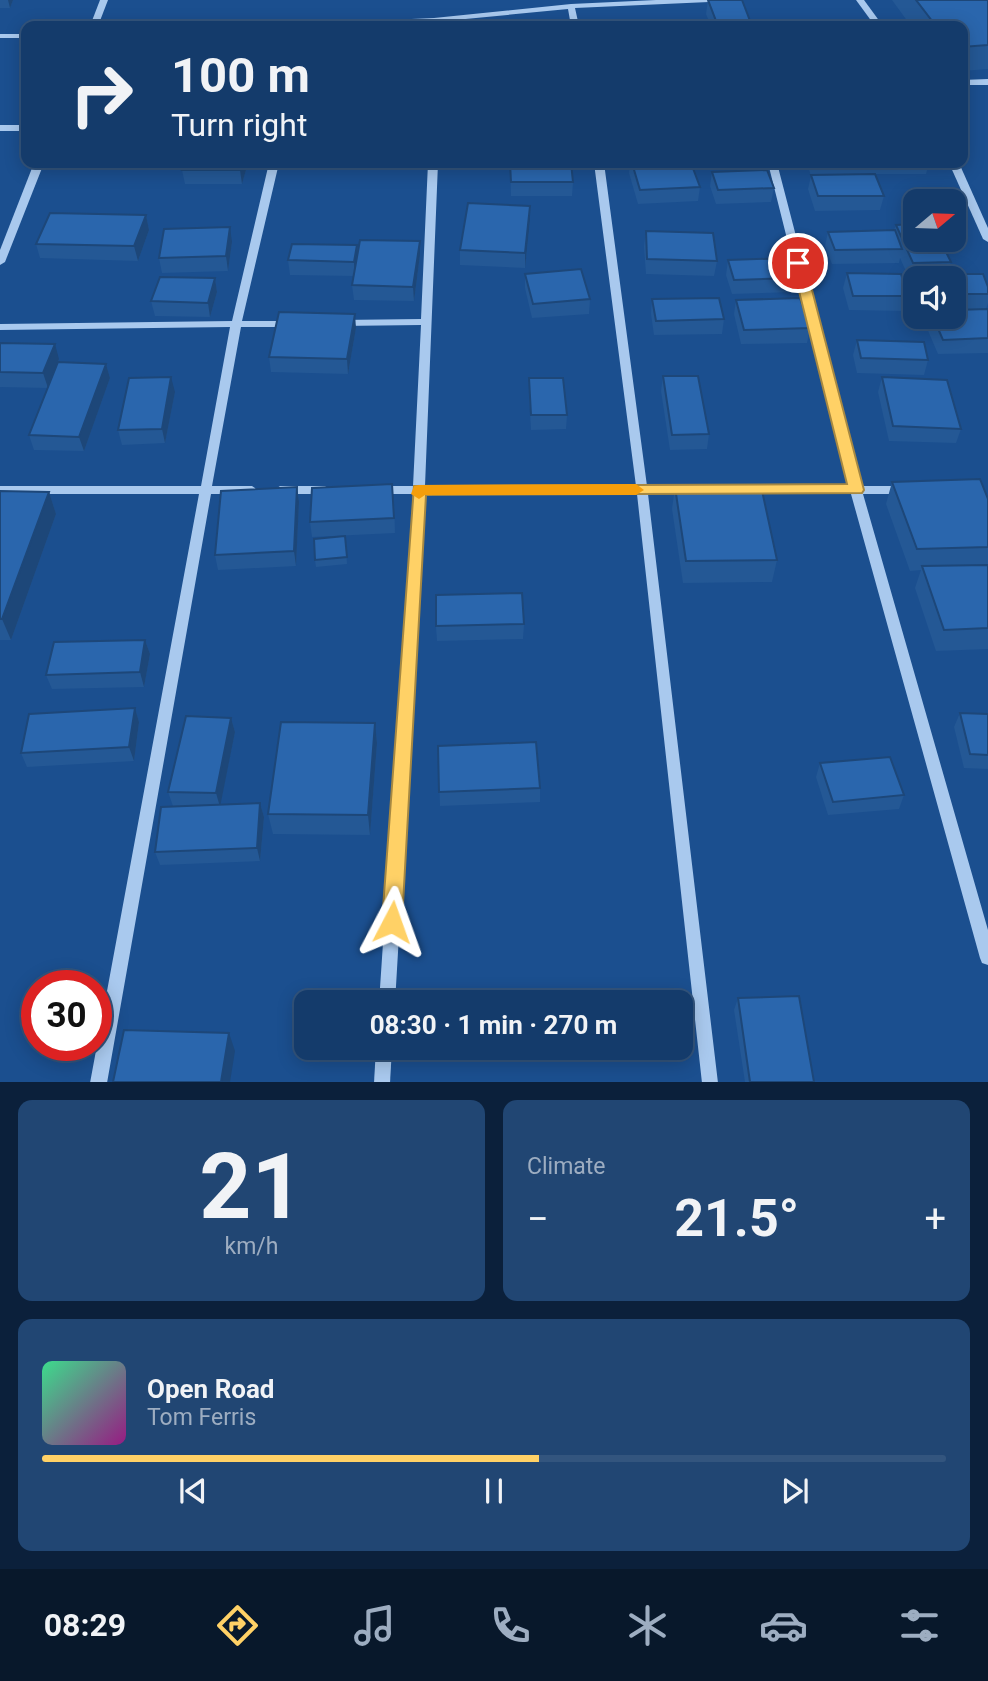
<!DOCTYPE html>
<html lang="en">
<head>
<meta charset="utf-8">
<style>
	:root { --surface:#143b6b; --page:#214673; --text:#f1f3f6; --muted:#9dadc1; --line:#33557e; --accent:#ffd166 }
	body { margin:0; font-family:Roboto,sans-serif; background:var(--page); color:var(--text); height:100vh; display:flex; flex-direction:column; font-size:26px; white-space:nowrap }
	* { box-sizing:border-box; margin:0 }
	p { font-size:23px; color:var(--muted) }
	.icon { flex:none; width:38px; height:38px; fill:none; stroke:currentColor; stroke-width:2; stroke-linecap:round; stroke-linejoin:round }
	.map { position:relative; height:1082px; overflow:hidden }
	.panel { display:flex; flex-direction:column; gap:18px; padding:18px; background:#0b203b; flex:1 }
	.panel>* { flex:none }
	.guide { position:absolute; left:21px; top:21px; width:947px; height:147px; border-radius:14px; box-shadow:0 4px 18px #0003,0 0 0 2px var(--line); background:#143b6b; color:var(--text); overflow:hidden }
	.needle { width:46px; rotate:71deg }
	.tools { position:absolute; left:903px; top:189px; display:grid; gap:14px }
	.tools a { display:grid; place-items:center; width:63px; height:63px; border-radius:14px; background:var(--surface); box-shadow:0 4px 18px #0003,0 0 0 2px var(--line); font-size:35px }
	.speed { position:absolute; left:21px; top:970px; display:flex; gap:14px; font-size:35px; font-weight:700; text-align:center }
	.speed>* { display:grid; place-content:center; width:91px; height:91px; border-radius:50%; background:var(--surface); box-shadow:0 4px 18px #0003,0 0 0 2px var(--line); line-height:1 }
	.speed .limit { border:10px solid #d22; background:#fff; color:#111 }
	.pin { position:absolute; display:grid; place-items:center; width:60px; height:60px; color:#fff; margin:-30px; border:4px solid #fff; border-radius:50%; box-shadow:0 2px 7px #0007 }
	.me { position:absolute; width:77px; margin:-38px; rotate:4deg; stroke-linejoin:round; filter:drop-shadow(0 0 5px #0008) }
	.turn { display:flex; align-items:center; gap:24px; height:147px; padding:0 35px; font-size:32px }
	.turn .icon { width:91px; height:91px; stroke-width:2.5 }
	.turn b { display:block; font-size:49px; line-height:60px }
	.big { font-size:52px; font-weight:700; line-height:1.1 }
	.panel .tile { flex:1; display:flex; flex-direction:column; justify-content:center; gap:10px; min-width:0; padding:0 24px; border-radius:14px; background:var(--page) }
	.panel .dial { align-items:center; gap:0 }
	.dial b { font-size:91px; line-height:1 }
	.song { display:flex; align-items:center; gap:21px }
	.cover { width:84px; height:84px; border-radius:10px; background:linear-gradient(135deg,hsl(150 70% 55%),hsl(310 70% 35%)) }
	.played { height:7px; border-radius:4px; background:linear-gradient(90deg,var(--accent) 55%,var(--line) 55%) }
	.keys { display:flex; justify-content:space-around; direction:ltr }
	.heat { display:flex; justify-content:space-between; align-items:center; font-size:38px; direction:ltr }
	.panel .tiles { flex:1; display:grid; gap:18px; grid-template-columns:1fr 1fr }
	.tile:last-child { grid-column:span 2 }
	.trip { position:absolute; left:294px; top:990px; width:399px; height:70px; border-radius:14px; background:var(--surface); box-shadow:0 4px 18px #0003,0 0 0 2px var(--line); font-weight:700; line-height:70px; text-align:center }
	.tabs { display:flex; height:112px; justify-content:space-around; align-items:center; background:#08182b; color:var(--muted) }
	.tabs .icon { width:49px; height:49px }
	.tabs .on { color:var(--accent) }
	.tabs b { font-size:32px; color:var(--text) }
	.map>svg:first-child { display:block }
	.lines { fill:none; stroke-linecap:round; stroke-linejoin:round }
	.minor { fill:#a9c9ee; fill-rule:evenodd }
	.wall { fill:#245895 }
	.shaded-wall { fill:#1d4779 }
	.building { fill:#2a66ad; stroke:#1d4779; stroke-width:2 }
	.route { fill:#ffd166; stroke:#a68842; stroke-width:2 }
	.slow { fill:#f59e0b }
</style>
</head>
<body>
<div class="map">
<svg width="988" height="1083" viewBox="0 0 988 1083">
	<rect width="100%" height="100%" fill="#1b4f8f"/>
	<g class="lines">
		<g class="minor">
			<path d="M100,0h8l-10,26h-8z"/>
			<path d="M656,0h57l-4,2 -134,6 4,18h-8l-3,-17 -134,13 -88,4 -153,-2 -40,2 4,-2 36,-4 151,2 90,-4 137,-14z"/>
			<path d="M856,0h8l19,26h-8z"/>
			<rect x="0" y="34" width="26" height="4"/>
			<path d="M988,79v6h-26v-5z"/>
			<rect x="0" y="125" width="26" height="6"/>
			<path d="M34,163h10l-39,99 -5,3v-15z"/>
			<path d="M269,163h10l-37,158h51l5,3 -5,3h-52l-29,159h40l6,4 -6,4h-41l-104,589h-17l109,-589h-199v-8h201l29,-159 -230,3v-6l232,-3z"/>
			<path d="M428,163h10l-13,323h211l-42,-323h10l43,323h42l6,4 -6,4h-41l70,589h-16l-65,-589h-212l-30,509h-16l34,-509h-35l-6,-4 6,-4h35l8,-161 -81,1 -5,-3 5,-3 81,-1z"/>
			<path d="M768,163h9l84,323h45l6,4 -6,4h-43l125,436v35l-6,-2 -2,-5 -129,-464h-105l-6,-4 6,-4h103z"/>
			<path d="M949,163h10l29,65v14l-5,-3z"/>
			<path d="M280,486h45l6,4 -6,4h-45l-6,-4z"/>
			<path d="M376,1048h16l-2,35h-16z"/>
		</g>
	</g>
	<g class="wall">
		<path d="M0,0h13l-3,8h-10z"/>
		<path d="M708,0l44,26h-41l-5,-12z"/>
		<path d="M892,0h96v69l-26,2v-45h-51z"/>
		<path d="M248,163l-6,21h-57l-3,-14z"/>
		<path d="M510,163h61l2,19 -1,14h-61z"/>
		<path d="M630,163h61l9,24 -2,14 -60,3 -9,-31z"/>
		<path d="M807,163h122l-3,11h-53l11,22 -4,14 -65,1 -7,-22 3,-13z"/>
		<path d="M712,172l62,16 -3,14 -55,2 -6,-18z"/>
		<path d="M146,215l3,15 -11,31 -98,-3 -4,-14z"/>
		<path d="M530,220l-5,48 -65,-3v-15z"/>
		<path d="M896,225l55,37 -4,12 41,13v16l-2,6h-32v-31h-45l-9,-20 -1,5 -67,1 -7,-18 3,-14 66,-2z"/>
		<path d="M646,231l71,30 -3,15 -68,-2 -2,-28z"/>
		<path d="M420,241v14l-6,46 -60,-1 -2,-15 2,-9 -64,-1 -2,-15 69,-15 1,8z"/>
		<path d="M232,242l-4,29 -66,2 -3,-15z"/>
		<path d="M728,260l69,18 -3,14 -62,2 -6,-19z"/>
		<path d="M847,273l61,23 -4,15 -55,-1 -6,-22z"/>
		<path d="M525,274l65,25 -1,15 -57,4 -7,-30z"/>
		<path d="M215,278l2,14 -7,25 -55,-1 -4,-15z"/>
		<path d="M652,299l72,20 -2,15 -68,1 -3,-21z"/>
		<path d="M736,300l74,28 -3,15 -66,1 -7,-30z"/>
		<path d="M988,309v44l-50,1 -12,-28 2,-9h26z"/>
		<path d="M356,328l-8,46 -77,-2 -2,-15z"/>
		<path d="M857,340l71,20 -4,15 -67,-2 -4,-18z"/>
		<path d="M0,343l59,16 -1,3 48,2 4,14 -26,73 -50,-1 -5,-15 19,-47 -48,-1z"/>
		<path d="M663,376l46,58 -2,15 -37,1 -9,-59z"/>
		<path d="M882,377l79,52 -5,14 -67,-2 -11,-49z"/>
		<path d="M529,378l38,37 -1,14 -35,1 -2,-37z"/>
		<path d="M175,392l-10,51 -43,2 -4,-15z"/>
		<path d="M892,482l96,17v150l-52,2 -21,-63 6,-18 -11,1 -24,-67z"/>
		<path d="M297,487l2,15 -3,64 -78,4 -3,-15z"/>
		<path d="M675,487l102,73 -5,22 -89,1 -11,-74z"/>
		<path d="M0,491l49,1 7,22 -45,126h-11z"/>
		<path d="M394,499l1,34 -83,4 -2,-15z"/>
		<path d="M345,536l2,28 -31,3 -1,-7z"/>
		<path d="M524,624l-1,15 -86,2 -1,-15z"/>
		<path d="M145,640l5,14 -6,33 -92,2 -6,-14z"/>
		<path d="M135,708l4,14 -5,39 -107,6 -6,-14z"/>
		<path d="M960,713l28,1v55l-24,-1 -10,-41z"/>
		<path d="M231,718l4,14 -15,73 40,-2 4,14 -4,44 -100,4 -5,-13 30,-46h-12l-5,-14z"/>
		<path d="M375,723l2,20 -7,92 -97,-1 -5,-20z"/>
		<path d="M438,746l102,42v14l-100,4z"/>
		<path d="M820,763l84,32 -5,14 -71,6 -12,-38z"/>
		<path d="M738,998l76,84h-69l-11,-72z"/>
	</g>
	<g class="shaded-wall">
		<path d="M8,0h5l-3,8z"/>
		<path d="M242,163h6l-6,21 -2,-14z"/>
		<path d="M530,206v14l-5,48v-15z"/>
		<path d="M146,215l3,15 -11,31 -4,-15z"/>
		<path d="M230,227l2,15 -4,29 -2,-15z"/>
		<path d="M420,241v14l-6,46 -1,-14z"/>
		<path d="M357,245l1,15 -3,16 -1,-14z"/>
		<path d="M215,278l2,14 -7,25 -2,-14z"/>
		<path d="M355,314l1,14 -8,46 -1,-15z"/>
		<path d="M55,344l4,15 -11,29 -5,-15z"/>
		<path d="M106,364l4,14 -26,73 -5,-14z"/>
		<path d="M171,377l4,15 -10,51 -3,-14z"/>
		<path d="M297,487l2,15 -3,64 -2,-15z"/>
		<path d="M49,492l7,22 -45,126 -9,-21z"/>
		<path d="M145,640l5,14 -6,33 -4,-15z"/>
		<path d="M135,708l4,14 -5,39 -5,-14z"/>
		<path d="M231,718l4,14 -15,75 -4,-14z"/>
		<path d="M375,723l2,20 -7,92 -2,-20z"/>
		<path d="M260,803l4,14 -4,44 -3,-13z"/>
		<path d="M229,1033l6,18 -5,31h-9z"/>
	</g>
	<g class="building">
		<path d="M708,0h34l10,26h-34z"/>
		<path d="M916,0h72v45l-26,2v-21h-26z"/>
		<path d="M185,163h57l-2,7h-58z"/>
		<path d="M510,163h61l2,19h-62z"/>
		<path d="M632,163h59l9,24 -60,3z"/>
		<path d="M814,163h59l2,4 -59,1z"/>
		<path d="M767,170l7,18 -56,2 -6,-18z"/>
		<path d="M875,174l9,22h-66l-7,-21z"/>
		<path d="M468,203l62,3 -5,47 -65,-3z"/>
		<path d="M50,213l96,2 -12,31 -98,-2z"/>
		<path d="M915,224v16h25l11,22 -38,1 -17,-38z"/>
		<path d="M230,227l-4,29 -67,2 5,-29z"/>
		<path d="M895,230l7,19 -67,1 -7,-18z"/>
		<path d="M646,231l67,2 4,28 -70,-2z"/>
		<path d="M360,240l60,1 -7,46 -61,-2z"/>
		<path d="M292,244l65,1 -3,17 -66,-2z"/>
		<path d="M789,258l8,20 -63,2 -6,-20z"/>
		<path d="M581,269l9,30 -57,5 -8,-30z"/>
		<path d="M847,273l54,1 7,22h-55z"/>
		<path d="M918,274h65l5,13v7h-34v-16h-35z"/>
		<path d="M160,277l55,1 -7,25 -57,-2z"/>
		<path d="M719,298l5,21 -68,2 -4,-22z"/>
		<path d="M800,298l10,30 -66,2 -8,-30z"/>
		<path d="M988,309v29l-45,2 -10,-23h21v-7z"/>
		<path d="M279,312l76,2 -8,45 -78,-2z"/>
		<path d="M857,340l67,2 4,18 -67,-2z"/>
		<path d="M0,343l55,1 -12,29 -43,-1z"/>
		<path d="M58,362l48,2 -27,73 -50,-2z"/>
		<path d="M663,376h35l11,58 -37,1z"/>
		<path d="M171,377l-9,52 -44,1 11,-52z"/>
		<path d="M882,377l65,3 14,49 -68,-3z"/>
		<path d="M529,378h34l4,37h-36z"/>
		<path d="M980,479l8,20v48l-71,2 -25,-67z"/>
		<path d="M392,484l2,34 -84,4 2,-34z"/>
		<path d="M761,486l16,74 -91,1 -11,-74z"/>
		<path d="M297,487l-3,64 -79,4 6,-64z"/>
		<path d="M0,491l49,1 -47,127h-2z"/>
		<path d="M345,536l2,21 -32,3 -1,-21z"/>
		<path d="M988,565v63l-44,2 -22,-64z"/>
		<path d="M522,593l2,31 -88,2v-31z"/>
		<path d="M145,640l-5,32 -94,3 8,-33z"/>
		<path d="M135,708l-6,39 -108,6 8,-39z"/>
		<path d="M960,713l28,1v41l-18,-1z"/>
		<path d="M186,716l45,2 -15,75 -48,-1z"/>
		<path d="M281,722l94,1 -7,92 -100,-1z"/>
		<path d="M536,742l4,46 -101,4 -1,-46z"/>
		<path d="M890,757l14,38 -71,7 -13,-39z"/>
		<path d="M260,803l-3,45 -102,4 6,-45z"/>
		<path d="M799,996l15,86h-64l-12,-84z"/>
		<path d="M124,1030l105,3 -8,49h-108z"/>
	</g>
	<path class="route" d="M798,260l7,3 59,227 -2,3 -436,2 -24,427 -3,6 -7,3 -7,-3 -3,-6 32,-436 433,-2 -55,-221z"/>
	<path class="slow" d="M636,484l8,6 -8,5h-211l-6,4 -8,-5 3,-8 5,-1z"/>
</svg>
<div class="tools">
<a><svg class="needle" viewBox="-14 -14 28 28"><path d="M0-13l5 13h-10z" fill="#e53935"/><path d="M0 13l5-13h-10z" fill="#9dadc1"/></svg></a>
<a><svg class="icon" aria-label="sound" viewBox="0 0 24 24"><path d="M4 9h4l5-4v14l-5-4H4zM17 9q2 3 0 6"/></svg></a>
</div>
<div class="speed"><div class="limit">30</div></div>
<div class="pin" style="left:798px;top:263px;background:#d93025"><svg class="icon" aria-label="arrive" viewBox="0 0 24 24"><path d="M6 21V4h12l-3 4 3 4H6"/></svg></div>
<svg class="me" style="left:392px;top:922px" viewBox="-20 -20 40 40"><path d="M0-17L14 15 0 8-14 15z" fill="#ffd166" stroke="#fff" stroke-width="4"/></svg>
<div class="trip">08:30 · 1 min · 270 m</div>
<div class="guide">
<div class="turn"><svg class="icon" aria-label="right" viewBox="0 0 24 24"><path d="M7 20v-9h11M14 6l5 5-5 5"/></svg><div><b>100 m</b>Turn right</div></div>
</div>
</div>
<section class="panel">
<div class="tiles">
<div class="tile dial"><b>21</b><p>km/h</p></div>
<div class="tile"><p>Climate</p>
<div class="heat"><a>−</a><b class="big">21.5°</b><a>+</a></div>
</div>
<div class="tile">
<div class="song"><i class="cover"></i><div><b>Open Road</b><p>Tom Ferris</p></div></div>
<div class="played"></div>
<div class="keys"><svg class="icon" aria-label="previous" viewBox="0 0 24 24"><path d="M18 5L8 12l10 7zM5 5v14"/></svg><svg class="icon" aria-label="pause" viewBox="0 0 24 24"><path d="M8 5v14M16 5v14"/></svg><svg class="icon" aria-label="next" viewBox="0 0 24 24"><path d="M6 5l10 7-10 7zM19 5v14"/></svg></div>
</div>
</div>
</section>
<nav class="tabs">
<b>08:29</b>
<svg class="icon on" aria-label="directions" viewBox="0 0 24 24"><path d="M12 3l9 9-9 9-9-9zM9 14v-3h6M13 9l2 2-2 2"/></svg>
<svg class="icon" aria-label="music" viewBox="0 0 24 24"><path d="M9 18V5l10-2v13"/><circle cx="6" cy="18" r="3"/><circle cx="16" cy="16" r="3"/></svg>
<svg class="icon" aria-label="phone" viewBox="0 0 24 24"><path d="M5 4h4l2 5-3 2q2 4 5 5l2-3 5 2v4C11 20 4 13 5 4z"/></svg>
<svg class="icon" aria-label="climate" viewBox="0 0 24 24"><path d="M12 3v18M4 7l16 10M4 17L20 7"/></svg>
<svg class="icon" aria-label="car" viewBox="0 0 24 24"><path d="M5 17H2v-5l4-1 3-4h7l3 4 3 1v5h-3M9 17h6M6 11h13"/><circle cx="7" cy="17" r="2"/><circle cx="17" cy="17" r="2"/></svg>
<svg class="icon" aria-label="filters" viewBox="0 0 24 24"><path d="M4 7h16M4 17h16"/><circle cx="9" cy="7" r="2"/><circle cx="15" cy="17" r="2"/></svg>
</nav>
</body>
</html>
